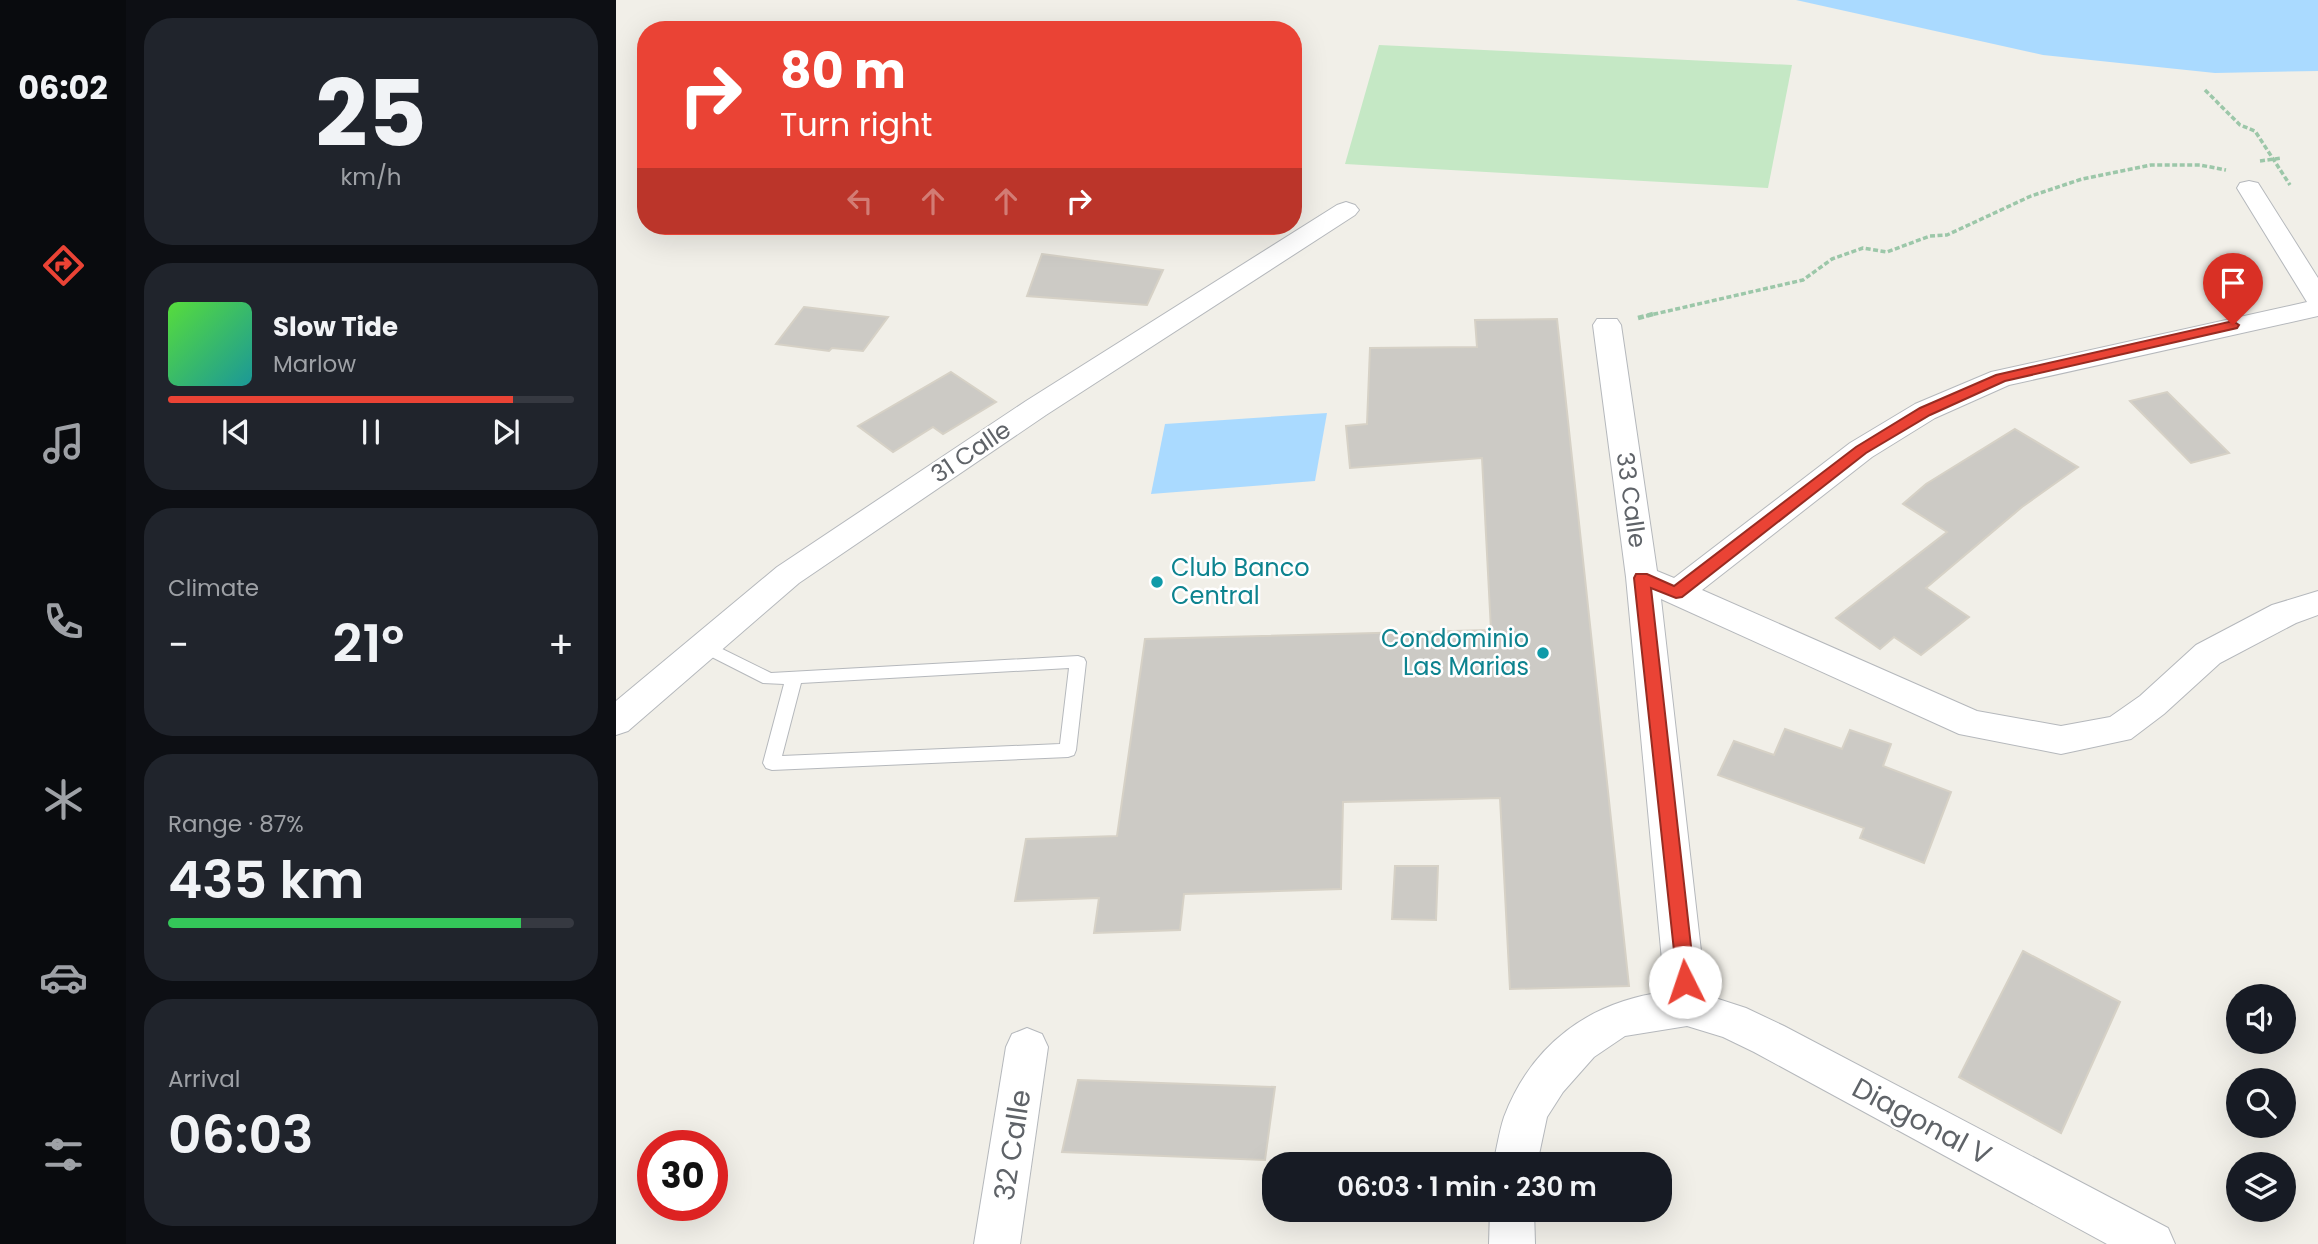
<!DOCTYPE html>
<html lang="en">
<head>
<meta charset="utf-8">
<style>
	:root { --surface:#171b24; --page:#20242c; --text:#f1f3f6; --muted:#9ea1a6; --line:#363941; --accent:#ea4335 }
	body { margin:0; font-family:Poppins,sans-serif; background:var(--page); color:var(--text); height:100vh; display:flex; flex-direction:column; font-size:26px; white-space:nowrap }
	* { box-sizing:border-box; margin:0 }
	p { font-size:23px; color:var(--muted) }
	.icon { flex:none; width:38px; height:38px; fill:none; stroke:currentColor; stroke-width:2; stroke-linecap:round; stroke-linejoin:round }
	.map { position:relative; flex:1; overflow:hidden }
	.sheet { display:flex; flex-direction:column; gap:18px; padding:18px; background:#0d0f14; width:490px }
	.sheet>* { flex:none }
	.guide { position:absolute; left:21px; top:21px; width:665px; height:214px; border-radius:28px; box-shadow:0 7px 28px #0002; background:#ea4335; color:#fff; overflow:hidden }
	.buttons { position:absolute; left:1610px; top:984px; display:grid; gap:14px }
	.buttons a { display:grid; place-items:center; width:70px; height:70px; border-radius:50%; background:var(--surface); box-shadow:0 7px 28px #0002; font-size:35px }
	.speed { position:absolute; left:21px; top:1130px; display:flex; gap:14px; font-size:35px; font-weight:700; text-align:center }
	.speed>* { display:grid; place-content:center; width:91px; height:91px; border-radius:50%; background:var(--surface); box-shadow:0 7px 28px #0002; line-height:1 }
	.speed .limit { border:10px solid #d22; background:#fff; color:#111 }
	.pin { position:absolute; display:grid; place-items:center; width:60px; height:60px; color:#fff; margin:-72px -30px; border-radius:50% 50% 50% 0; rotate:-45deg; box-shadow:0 0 7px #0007 }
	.pin .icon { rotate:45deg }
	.me { position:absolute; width:77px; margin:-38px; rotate:356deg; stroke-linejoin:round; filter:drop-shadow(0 0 5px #0008) }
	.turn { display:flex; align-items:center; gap:24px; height:147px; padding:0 28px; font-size:32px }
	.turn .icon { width:91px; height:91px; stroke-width:2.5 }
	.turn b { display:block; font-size:49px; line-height:60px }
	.lanes { display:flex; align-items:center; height:66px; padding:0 28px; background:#0003; justify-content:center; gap:35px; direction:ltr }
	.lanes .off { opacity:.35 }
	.big { font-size:52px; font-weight:600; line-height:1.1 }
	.sheet .widget { flex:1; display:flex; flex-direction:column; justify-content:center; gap:10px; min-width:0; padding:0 24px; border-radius:28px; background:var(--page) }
	.sheet .dial { align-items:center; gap:0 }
	.dial b { font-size:91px; line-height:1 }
	.song { display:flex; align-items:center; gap:21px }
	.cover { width:84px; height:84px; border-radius:10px; background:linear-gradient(135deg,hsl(110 70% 55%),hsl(180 70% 35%)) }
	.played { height:7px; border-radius:4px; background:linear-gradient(90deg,var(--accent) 85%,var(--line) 85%) }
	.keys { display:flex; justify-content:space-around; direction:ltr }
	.heat { display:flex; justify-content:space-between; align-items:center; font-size:38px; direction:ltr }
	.charge { height:10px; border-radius:5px; background:linear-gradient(90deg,#34c759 87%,var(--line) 0) }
	.trip { position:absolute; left:646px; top:1152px; width:410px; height:70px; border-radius:28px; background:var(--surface); box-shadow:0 7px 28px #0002; font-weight:600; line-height:70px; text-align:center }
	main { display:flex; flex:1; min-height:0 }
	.dock { display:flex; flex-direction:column; width:126px; justify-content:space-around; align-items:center; background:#090b0e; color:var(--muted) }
	.dock .icon { width:49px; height:49px }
	.dock .selected { color:var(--accent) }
	.dock b { font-size:32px; color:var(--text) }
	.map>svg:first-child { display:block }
	.green { fill:#c5e8c5 }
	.water { fill:#aadaff }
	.building { fill:#cccac5; stroke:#d6d1c6; stroke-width:2 }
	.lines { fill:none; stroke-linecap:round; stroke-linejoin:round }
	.lane-casing { stroke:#b5b8bc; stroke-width:2 }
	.street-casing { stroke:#b5b8bc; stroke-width:2 }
	.path-far1 { stroke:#9cc7a9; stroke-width:3.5; stroke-dasharray:5 2.5; stroke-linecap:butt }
	.path { stroke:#9cc7a9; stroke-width:4.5; stroke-dasharray:6 3.5; stroke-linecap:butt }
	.lane { fill:#fff; fill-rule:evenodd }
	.street { fill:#fff; fill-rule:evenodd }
	.route { fill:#ea4335; stroke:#982c22; stroke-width:2 }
	.culture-dot { fill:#0f9aa8; stroke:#fff; stroke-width:2.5 }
	.labels { text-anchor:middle; stroke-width:5; stroke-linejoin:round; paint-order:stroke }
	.street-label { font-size:24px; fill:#5f6368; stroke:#fff }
	.culture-label { font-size:24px; fill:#0d838f; stroke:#fff; text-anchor:start }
	.near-street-label { font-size:28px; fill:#5f6368; stroke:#fff }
</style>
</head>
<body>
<main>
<nav class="dock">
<b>06:02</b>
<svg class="icon selected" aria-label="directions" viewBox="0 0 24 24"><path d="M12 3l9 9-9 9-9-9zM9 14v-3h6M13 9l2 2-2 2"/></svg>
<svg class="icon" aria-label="music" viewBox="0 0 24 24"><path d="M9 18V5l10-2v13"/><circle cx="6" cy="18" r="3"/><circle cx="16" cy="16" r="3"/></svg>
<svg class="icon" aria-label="phone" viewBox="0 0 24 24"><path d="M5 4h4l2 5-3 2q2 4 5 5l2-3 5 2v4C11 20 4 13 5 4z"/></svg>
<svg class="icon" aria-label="climate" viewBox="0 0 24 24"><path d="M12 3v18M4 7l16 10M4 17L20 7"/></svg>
<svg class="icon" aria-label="car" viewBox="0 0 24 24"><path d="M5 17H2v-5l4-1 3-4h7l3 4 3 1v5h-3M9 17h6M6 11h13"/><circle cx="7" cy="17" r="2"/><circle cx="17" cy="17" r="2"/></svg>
<svg class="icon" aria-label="filters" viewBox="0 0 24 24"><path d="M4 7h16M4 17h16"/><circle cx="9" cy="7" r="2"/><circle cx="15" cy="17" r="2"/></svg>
</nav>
<section class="sheet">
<div class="widget dial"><b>25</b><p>km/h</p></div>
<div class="widget">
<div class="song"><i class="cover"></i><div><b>Slow Tide</b><p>Marlow</p></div></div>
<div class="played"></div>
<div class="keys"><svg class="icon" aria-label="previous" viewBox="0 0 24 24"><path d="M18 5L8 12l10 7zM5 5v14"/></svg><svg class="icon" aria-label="pause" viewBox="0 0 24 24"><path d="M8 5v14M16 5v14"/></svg><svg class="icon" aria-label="next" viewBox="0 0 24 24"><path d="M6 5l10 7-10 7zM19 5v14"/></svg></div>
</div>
<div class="widget"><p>Climate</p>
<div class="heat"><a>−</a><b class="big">21°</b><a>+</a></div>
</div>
<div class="widget"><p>Range · 87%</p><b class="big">435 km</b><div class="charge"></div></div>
<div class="widget"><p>Arrival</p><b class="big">06:03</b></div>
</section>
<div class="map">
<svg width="1702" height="1244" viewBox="0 0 1702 1244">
	<rect width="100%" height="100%" fill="#f1efe8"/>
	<path class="green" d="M763,45l413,20 -24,123 -423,-24z"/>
	<g class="water">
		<path d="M1180,0h522v71l-103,2 -172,-18z"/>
		<path d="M711,413l-12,68 -164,13 14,-70z"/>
	</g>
	<g class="building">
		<path d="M426,254l121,16 -16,35 -120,-9z"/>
		<path d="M188,307l84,10 -25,34 -31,-3 -3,3 -53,-7z"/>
		<path d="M941,319l72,667 -119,3 -10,-191 -157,4 -2,87 -157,5 -4,36 -86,3 5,-35 -84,3 11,-62 91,-3 28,-197 346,-9 -9,-172 -132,10 -4,-42 21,-2 3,-76 107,-1 -2,-27z"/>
		<path d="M335,372l45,30 -53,32 -10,-7 -40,25 -35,-26z"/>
		<path d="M1551,392l62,61 -38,10 -61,-62z"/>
		<path d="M1399,429l63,38 -56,40 -96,81 43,29 -48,38 -27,-18 -14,12 -44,-31 111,-86 -44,-28 23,-20z"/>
		<path d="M1169,729l57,20 8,-19 41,14 -8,22 68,26 -27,71 -64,-25 4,-10 -146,-53 16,-34 40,14z"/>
		<path d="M779,866h43l-2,54 -44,-1z"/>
		<path d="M1407,951l97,51 -59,131 -102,-56z"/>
		<path d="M462,1080l197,7 -10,73 -203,-8z"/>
	</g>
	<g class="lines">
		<g class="lane-casing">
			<path id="lane" d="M88,640l67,33 307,-17 6,2 2,4 -10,88 -2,5 -6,2 -296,13 -6,-2 -3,-5 21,-79 -21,-1 -65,-33 -2,-4 2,-4zM453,668l-9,76 -278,12 19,-73z"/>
		</g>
		<g class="street-casing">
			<g id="street">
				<path d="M1633,181l9,2 60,95v38l-309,69 -74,33 -63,39 -170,133 275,121 84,15 49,-9 30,-21 56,-51 76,-40 46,-14v24l-22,8 -76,40 -56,51 -33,25 -70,15 -102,-20 -298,-135 45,396 40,13 38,18 384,202 7,16h-68l-353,-192 -31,-15 -36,-11 -62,10 -31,21 -31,35 -16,25 -10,47h-44c4,-16 6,-32 11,-47 27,-72 86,-116 161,-125l-39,-415 -33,-252 4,-6h20l4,6 36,246 17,7 176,-135 65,-39 76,-32 316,-70 -70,-114 3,-5z"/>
				<path d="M730,202l9,3 4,5 -4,5 -309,200 -247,168 -171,148 -12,4v-34l161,-134 249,-166 311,-196z"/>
				<path d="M411,1028l15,6 6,13 -28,197h-46l32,-197 6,-13z"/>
				<path d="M874,1209h44l1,35h-46z"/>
			</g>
		</g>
		<g class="path-far1">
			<path d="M1589,90l35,35 15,6 35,54"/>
			<path d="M1644,161l22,-3"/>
			<path d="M1030,316l157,-36 29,-21 31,-11 24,4 43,-16 17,-1 84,-39 51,-17 69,-14h49l26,5"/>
		</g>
		<path class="path" d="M1022,318l15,-4"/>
		<use href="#lane" class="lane"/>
		<use href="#street" class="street"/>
	</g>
	<path class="route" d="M1617,321l6,4 -2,3 -232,53 -75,34 -64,38 -184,144 -6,1 -25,-10 44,394 -3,6 -7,3 -7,-3 -44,-410 2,-4h11l27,12 182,-139 64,-39 76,-33z"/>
	<g class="culture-dot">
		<circle cx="541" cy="582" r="7"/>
		<circle cx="927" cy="653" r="7"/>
	</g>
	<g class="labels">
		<g class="street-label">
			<text transform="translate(355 452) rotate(-34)" y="8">31 Calle</text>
			<text transform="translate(1015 500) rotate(82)" y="8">33 Calle</text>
		</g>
		<g class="culture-label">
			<text x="555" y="576">Club Banco<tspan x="555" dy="28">Central</tspan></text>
			<text x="913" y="647" text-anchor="end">Condominio<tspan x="913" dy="28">Las Marias</tspan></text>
		</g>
		<g class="near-street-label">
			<text transform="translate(1306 1121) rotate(28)" y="10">Diagonal V</text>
			<text transform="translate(396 1145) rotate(-81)" y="10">32 Calle</text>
		</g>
	</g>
</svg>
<div class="buttons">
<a><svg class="icon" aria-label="sound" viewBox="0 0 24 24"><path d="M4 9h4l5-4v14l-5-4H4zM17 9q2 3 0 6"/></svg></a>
<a><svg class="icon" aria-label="search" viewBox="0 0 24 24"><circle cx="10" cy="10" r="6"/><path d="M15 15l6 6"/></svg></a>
<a><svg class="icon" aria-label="layers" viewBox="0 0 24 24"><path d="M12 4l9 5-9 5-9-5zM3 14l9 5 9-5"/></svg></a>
</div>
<div class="speed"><div class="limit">30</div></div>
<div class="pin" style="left:1617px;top:325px;background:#d93025"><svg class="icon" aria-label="arrive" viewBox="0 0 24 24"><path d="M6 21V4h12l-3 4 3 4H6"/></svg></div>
<svg class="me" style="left:1069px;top:982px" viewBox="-20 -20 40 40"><circle r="19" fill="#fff"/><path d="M0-13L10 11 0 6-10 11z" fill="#ea4335"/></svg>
<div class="trip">06:03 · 1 min · 230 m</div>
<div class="guide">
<div class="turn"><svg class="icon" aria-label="right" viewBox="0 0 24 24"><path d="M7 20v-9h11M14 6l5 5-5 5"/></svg><div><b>80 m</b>Turn right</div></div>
<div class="lanes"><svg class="icon off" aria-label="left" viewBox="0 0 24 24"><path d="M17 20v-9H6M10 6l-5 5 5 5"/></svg><svg class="icon off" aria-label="ahead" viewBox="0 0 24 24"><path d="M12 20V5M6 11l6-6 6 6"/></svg><svg class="icon off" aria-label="ahead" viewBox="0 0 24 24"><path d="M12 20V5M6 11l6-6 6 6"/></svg><svg class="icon" aria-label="right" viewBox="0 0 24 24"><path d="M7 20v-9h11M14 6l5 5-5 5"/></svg></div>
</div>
</div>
</main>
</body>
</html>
